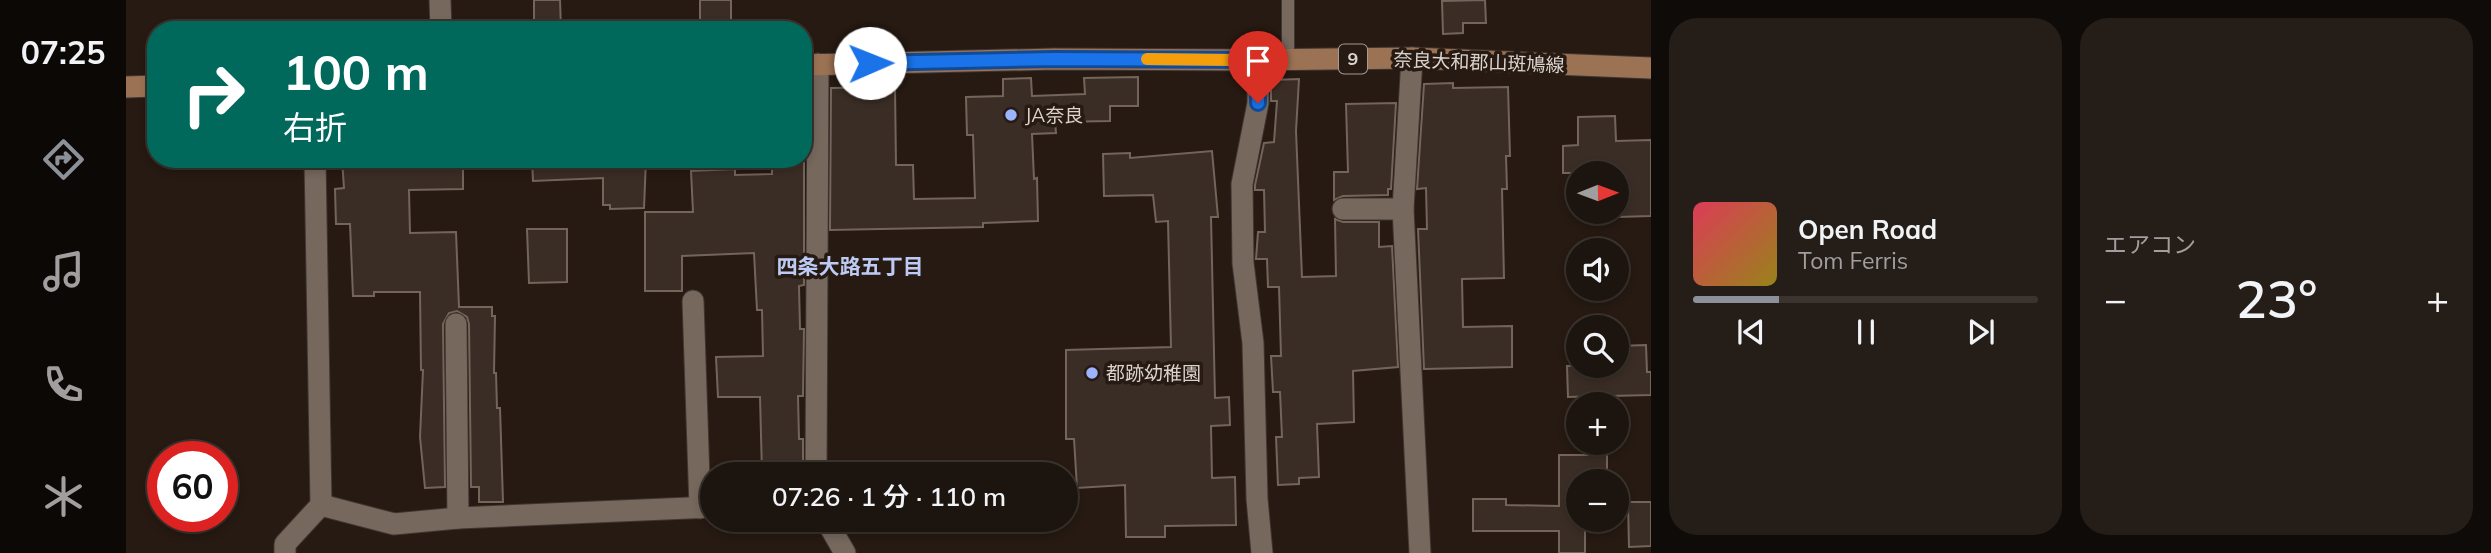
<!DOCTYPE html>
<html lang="ja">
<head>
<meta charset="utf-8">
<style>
	:root { --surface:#1c140e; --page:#251d17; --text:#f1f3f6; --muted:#a09e9e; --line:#3a332e; --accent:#8c9099 }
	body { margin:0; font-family:Mulish,"Noto Sans JP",sans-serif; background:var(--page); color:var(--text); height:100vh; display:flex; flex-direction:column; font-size:26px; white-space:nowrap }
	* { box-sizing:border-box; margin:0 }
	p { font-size:23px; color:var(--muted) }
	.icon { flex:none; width:38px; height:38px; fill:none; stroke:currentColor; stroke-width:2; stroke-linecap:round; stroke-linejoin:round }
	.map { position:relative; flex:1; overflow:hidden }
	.sheet { display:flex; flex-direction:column; gap:18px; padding:18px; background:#0f0b08; width:840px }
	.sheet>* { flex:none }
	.top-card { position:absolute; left:21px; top:21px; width:665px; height:147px; border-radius:28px; box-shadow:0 4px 10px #0003,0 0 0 2px var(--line); background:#00695c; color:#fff; overflow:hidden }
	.needle { width:46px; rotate:89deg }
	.controls { position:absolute; left:1440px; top:161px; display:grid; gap:14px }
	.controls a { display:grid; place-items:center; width:63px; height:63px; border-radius:50%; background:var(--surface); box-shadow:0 4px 10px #0003,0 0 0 2px var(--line); font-size:35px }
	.speed { position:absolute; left:21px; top:441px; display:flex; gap:14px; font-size:35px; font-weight:700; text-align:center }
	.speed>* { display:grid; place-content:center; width:91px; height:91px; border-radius:50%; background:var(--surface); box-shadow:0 4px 10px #0003,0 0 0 2px var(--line); line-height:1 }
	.speed .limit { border:10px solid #d22; background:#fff; color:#111 }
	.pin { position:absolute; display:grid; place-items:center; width:60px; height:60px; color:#fff; margin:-72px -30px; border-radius:50% 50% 50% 0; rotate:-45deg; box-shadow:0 0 7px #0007 }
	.pin .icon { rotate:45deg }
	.me { position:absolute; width:77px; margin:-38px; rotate:89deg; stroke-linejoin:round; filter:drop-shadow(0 0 5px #0008) }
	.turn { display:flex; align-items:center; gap:24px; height:147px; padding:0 21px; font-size:32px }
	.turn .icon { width:91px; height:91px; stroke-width:2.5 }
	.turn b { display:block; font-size:49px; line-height:60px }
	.big { font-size:52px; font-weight:600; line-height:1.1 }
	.sheet .card { flex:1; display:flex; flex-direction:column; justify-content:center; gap:10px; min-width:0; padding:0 24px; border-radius:28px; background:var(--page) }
	.song { display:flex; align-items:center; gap:21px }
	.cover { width:84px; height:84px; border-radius:10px; background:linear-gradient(135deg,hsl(350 70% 55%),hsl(50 70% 35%)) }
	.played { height:7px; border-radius:4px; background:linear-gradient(90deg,var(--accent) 25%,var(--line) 25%) }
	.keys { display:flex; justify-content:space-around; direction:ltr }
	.heat { display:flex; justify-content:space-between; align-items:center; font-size:38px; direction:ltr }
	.sheet .tiles { flex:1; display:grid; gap:18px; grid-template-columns:repeat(2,1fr) }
	.trip { position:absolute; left:574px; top:462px; width:378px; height:70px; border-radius:35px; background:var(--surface); box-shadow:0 4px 10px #0003,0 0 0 2px var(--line); font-weight:600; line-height:70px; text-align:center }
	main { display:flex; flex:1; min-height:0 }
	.tabs { display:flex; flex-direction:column; width:126px; justify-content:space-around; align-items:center; background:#0b0806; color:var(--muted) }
	.tabs .icon { width:49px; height:49px }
	.tabs .selected { color:var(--accent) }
	.tabs b { font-size:32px; color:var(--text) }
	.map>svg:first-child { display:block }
	.building { fill:#3a2d25; stroke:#74655b; stroke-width:2 }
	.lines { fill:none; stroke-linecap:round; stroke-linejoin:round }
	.lane-casing { stroke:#403632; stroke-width:14 }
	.street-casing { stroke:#403632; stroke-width:23 }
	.primary-casing { stroke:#403632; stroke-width:23 }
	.lane { stroke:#77685e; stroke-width:12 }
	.street { stroke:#77685e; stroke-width:21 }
	.primary { stroke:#9c7254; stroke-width:21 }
	.route-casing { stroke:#114b97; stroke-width:18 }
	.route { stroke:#1a73e8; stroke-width:12 }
	.slow { stroke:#f59e0b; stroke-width:12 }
	.poi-dot { fill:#9cb4fd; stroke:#261a12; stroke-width:2.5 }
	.labels { text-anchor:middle; stroke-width:7; stroke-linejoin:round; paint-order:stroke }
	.shield { fill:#261a12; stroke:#a59c95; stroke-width:2 }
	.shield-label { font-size:18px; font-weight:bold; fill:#dbd3cd }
	.street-label { font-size:19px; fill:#dbd3cd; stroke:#261a12 }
	.poi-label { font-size:19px; fill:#dbd3cd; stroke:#261a12; text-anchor:start }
	.neighbourhood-label { font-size:21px; font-weight:bold; fill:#bdcbf4; stroke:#261a12 }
</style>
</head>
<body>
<main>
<nav class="tabs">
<b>07:25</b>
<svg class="icon selected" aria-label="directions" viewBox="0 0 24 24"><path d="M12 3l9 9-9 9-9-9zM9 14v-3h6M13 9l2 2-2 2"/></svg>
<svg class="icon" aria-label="music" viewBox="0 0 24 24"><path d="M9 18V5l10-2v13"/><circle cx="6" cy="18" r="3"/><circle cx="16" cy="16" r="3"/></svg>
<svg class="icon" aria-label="phone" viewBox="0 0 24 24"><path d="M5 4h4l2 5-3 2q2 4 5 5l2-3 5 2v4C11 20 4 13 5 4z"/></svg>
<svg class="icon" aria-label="climate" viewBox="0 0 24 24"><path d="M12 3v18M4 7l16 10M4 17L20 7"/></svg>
</nav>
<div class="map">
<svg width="1525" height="553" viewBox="0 0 1525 553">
	<rect width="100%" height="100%" fill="#261a12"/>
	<g class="building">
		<path d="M408,0h26l1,30h-27z"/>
		<rect x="574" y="0" width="31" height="30"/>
		<path d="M1359,0l1,23h-23v10l-20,1 -1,-33z"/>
		<path d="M1012,77v29h-28v15l-55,1 1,11 -24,1 2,45 3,-1 1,43 -55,2v4l-153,3 1,-142 64,-1 1,78h17l1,34 61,-1 -2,-63h-6l-1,-38 37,-1v-17l28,-1 1,18 53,-2 -1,-16z"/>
		<path d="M1173,79l-3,52 6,146 34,-1 -1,-57 8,3h36v25l13,-1 6,121 -45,4 1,51 -37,2 2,53 -20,1v6l-21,1 -2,-48h6l-2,-45h-7l-2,-36h10l-2,-69h-11l-1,-28h-11l2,-27h7l-1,-42h-9v-5l9,-42 10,-1 3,-41h-6v-21z"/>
		<path d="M1327,83v5l55,-1 2,69h-4l1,33h-5l2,89 -42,1 1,48 49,-1v41l-88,2 -6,-140h9l-1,-41 -9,1 7,-105z"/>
		<path d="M1270,103l-5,86h-3v6l-45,1 -9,4v-28h14l-2,-68z"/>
		<path d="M1489,116l1,25 35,-1v76l-34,1v-44h-54v-27l15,-1v-28z"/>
		<path d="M1086,151l6,66h-7l4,181 14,-1 1,28 -19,1 1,52 23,-1 1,48 -71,1v11h-39l-1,-52 -48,3 -3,-49h-8v-89l105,-3 -3,-126 -12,1 -3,-27 -49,1 -1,-42 27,-1v5z"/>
		<path d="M216,159h121v30l-54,1 1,43 46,-1 3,75h33v9h3l-1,57h2l1,35h3l3,94h-24v-15h-8l-2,-163 -2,-7 -10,-6 -8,2 -6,11 2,163 -20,1 -5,-51 3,-67h-2l-1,-78h-46v4h-21l-3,-72h-14l-1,-35 9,-1z"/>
		<path d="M406,159h114l-2,49 -34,1v-4h-7v-27l-70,3z"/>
		<path d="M650,159h28v126l-5,1 1,43h4l-1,67h-5l1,43h4v33l-41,1 -2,-76h-42l-2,-40 47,-1 -1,-46h-5l-3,-57 -72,3v35h-37v-79h48l-2,-41 44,-2v6l37,-1v-5h4z"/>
		<path d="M401,229h40v53l-38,1z"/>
		<path d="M1520,345l1,27h4v23l-83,2 -1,-31h50v-20z"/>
		<path d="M1433,455h48v26h-29v39h7v33h-26v-22h-86v-32h33v6l53,1z"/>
		<path d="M1502,502h23v44l-22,1z"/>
	</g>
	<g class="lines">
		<g class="lane-casing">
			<path id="lane" d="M1162,60v-60"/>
		</g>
		<g class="street-casing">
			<g id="street">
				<path d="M314,0l1,30"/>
				<path d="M1286,58l-9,151 17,344"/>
				<path d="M1132,60v43l-16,81 1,79 10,80 4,156 5,54"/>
				<path d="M1217,209h60"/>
				<path d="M567,301l7,207"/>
				<path d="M330,324l2,194"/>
				<path d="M690,474l2,-410"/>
				<path d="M195,505l73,19 64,-6 254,-11"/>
				<path d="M700,520l19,33"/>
				<path d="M159,553v-9l36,-39 -6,-346"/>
			</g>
		</g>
		<g class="primary-casing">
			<g id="primary">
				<path d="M677,65l251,-6 204,1 154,-2 239,10"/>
				<path d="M0,87l30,-1"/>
			</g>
		</g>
		<use href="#lane" class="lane"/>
		<use href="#street" class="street"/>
		<use href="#primary" class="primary"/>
	</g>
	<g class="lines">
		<g class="route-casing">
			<path id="route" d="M744,63l184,-4 204,1v43"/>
		</g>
		<use href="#route" class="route"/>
		<path class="slow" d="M1021,59l86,1"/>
	</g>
	<g class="poi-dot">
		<circle cx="885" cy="115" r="7"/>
		<circle cx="966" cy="373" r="7"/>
	</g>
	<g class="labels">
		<rect class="shield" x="1213" y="44.5" width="28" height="29" rx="5"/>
		<g class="shield-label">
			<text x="1227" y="65">9</text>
		</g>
		<g class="street-label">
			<text transform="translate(1353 62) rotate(2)" y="7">奈良大和郡山斑鳩線</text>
		</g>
		<g class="poi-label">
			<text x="899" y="122">JA奈良</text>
			<text x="980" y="380">都跡幼稚園</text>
		</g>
		<g class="neighbourhood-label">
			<text x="724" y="274">四条大路五丁目</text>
		</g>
	</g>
</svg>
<div class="controls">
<a><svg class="needle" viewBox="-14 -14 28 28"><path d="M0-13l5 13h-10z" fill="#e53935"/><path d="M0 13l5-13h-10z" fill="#a09e9e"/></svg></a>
<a><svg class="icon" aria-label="sound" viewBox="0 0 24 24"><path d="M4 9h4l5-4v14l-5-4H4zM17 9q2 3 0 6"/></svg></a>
<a><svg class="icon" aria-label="search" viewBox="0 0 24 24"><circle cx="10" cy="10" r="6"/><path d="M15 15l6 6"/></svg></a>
<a>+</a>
<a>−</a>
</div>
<div class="speed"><div class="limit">60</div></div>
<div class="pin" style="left:1132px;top:103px;background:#d93025"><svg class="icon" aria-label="arrive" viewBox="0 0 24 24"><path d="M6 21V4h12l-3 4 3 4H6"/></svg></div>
<svg class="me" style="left:744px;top:63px" viewBox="-20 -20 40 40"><circle r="19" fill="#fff"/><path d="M0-13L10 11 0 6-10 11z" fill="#1a73e8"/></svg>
<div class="trip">07:26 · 1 分 · 110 m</div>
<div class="top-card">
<div class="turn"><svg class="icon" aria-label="right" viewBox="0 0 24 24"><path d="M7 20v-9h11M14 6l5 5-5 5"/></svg><div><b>100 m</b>右折</div></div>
</div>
</div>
<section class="sheet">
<div class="tiles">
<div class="card">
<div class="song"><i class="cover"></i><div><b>Open Road</b><p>Tom Ferris</p></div></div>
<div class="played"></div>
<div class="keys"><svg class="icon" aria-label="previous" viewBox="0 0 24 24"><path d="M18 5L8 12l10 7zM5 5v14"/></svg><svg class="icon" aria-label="pause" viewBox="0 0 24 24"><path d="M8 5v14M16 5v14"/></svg><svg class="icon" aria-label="next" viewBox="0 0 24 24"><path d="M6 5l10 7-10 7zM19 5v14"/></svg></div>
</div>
<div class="card"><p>エアコン</p>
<div class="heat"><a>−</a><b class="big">23°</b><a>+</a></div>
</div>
</div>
</section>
</main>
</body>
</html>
